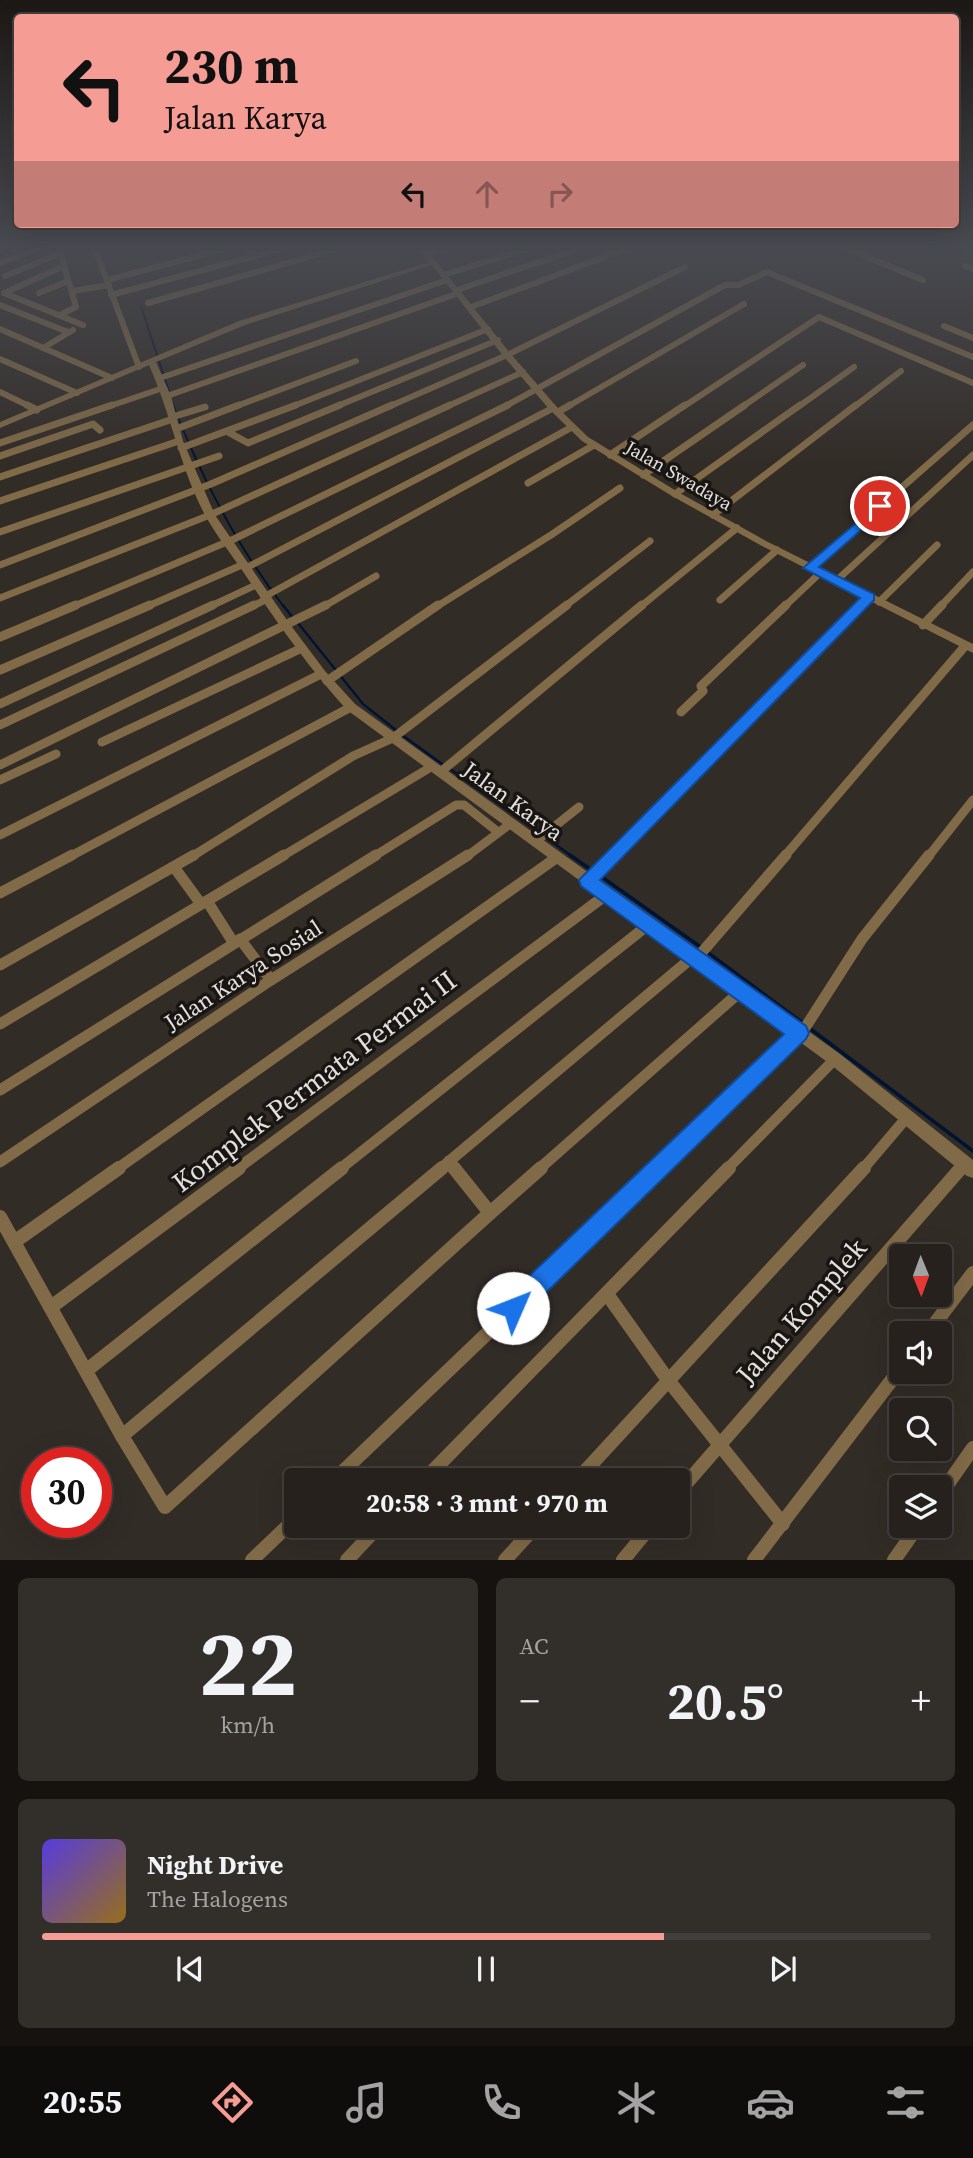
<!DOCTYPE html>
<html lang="id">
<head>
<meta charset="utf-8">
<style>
	:root { --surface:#26211d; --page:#322e2a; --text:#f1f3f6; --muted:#a4a3a4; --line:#423e3b; --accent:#f59c94 }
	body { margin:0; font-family:"Source Serif 4",serif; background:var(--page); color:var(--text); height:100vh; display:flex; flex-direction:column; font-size:26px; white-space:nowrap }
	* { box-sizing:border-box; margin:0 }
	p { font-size:23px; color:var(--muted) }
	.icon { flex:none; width:38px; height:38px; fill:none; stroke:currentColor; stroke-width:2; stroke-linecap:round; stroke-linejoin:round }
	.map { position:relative; height:1560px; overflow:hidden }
	.details { display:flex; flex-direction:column; gap:18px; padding:18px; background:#151210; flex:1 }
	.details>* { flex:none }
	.guide { position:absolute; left:14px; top:14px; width:945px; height:214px; border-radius:7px; box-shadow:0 7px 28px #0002,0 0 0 2px var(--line); background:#f59c94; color:#111; overflow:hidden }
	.needle { width:46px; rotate:179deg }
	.fabs { position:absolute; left:889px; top:1244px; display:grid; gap:14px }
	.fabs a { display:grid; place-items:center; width:63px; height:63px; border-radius:7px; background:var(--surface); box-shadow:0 7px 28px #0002,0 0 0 2px var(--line); font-size:35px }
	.speed { position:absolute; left:21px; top:1447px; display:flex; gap:14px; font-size:35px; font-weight:700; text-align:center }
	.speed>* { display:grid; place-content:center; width:91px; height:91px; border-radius:50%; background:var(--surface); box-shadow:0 7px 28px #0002,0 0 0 2px var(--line); line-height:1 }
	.speed .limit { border:10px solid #d22; background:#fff; color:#111 }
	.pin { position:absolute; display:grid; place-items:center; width:60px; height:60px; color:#fff; margin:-30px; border:4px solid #fff; border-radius:50%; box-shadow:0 2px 7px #0007 }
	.me { position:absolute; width:77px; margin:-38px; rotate:46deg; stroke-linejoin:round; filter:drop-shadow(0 0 5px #0008) }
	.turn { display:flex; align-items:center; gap:24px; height:147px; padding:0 35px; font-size:32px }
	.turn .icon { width:91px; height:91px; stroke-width:2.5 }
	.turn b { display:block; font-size:49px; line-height:60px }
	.lanes { display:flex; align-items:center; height:66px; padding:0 35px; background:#0003; justify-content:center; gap:35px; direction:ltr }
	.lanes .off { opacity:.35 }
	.big { font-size:52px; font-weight:700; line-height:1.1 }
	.details .widget { flex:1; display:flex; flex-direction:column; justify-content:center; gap:10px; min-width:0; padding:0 24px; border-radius:10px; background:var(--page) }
	.details .dial { align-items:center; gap:0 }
	.dial b { font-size:91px; line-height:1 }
	.song { display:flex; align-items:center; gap:21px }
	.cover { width:84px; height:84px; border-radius:10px; background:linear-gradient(135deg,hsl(250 70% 55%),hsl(40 70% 35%)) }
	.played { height:7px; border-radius:4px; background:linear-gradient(90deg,var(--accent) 70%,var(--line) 70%) }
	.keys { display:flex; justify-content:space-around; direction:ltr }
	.heat { display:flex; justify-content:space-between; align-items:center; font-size:38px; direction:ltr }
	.details .tiles { flex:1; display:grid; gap:18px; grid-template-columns:1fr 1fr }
	.widget:last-child { grid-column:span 2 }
	.trip { position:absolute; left:284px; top:1468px; width:406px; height:70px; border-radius:7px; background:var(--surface); box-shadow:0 7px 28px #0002,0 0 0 2px var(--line); font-weight:700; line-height:70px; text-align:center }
	.tabs { display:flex; height:112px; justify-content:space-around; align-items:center; background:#0f0d0c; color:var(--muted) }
	.tabs .icon { width:49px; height:49px }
	.tabs .on { color:var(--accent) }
	.tabs b { font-size:32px; color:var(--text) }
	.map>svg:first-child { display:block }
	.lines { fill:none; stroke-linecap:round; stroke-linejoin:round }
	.stream-far2 { stroke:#001432; stroke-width:2 }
	.stream-far1 { stroke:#001432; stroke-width:2.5 }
	.stream { stroke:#001432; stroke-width:3.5 }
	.minor-far4 { stroke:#806a47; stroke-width:6 }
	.minor-far3 { stroke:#806a47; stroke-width:7 }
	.minor-far2 { stroke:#806a47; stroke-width:9 }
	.minor-far1 { stroke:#806a47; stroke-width:11 }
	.minor { stroke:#806a47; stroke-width:14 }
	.tertiary { fill:#806a47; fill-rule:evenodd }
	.route { fill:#1a73e8; stroke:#114b97; stroke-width:2 }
	.labels { text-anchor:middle; stroke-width:7; stroke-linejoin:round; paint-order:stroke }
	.far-street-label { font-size:19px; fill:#e3dfdc; stroke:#181513 }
	.street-label { font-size:23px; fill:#e3dfdc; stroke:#181513 }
	.near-street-label { font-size:28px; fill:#e3dfdc; stroke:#181513 }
</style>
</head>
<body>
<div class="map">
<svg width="973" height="1560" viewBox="0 0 973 1560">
	<rect width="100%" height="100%" fill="#322c27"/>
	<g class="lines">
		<g class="stream-far2">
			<path d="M141,306l28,86"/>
			<path d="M172,402c28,73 64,143 112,205"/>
		</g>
		<g class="stream-far1">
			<path d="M283,605l10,13"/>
			<path d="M298,623l65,81 34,27"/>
			<path d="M402,735l43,31"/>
			<path d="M450,769l123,88"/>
		</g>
		<g class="stream">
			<path d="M570,855l20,14"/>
			<path d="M599,875l103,73"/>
			<path d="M707,952l96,71"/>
			<path d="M808,1027l165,124"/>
		</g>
		<g class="minor-far4">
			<path d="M94,246l45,121"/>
			<path d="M119,246h5"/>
			<path d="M244,246l12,11"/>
			<path d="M840,246l83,34"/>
			<path d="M59,248l17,59 -16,8"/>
			<path d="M0,249l7,-3"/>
			<path d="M427,254l26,-8"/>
			<path d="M0,263l44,-17"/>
			<path d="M965,266l8,3"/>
			<path d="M443,275l94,-29"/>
			<path d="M5,276l56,-23"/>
			<path d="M107,280l129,-34"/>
			<path d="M457,290l129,-44"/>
			<path d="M72,291l37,-6"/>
			<path d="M4,293l79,32"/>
			<path d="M4,293l60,-27"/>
			<path d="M39,293l29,-12"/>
			<path d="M111,295l181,-49"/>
			<path d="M148,303l199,-57"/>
			<path d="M0,305l68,27"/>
			<path d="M471,307l163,-61"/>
			<path d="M944,326l29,12"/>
			<path d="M0,329l112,49"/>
			<path d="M43,348l30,-18"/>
			<path d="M0,359l77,34"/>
			<path d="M160,378l287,-98"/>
			<path d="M0,392l31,15"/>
			<path d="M167,396l292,-103"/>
			<path d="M107,407l56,-19"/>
			<path d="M234,407l122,-46"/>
			<path d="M291,407l197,-78"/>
			<path d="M335,407l163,-67"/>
			<path d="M388,407l119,-52 178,-88"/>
			<path d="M446,407l77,-35"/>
			<path d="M504,407l221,-122h13l29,-13 206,85"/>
			<path d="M567,407l177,-103"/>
			<path d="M683,407l136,-90 154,66"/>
			<path d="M742,407l61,-42"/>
			<path d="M798,407l56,-40"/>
			<path d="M854,407l47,-36"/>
		</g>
		<g class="minor-far3">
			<path d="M27,405l10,5"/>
			<path d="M558,412l12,-7"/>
			<path d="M172,417l33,-10"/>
			<path d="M176,429l63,-24"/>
			<path d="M228,432l20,11 92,-38"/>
			<path d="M0,443l112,-38"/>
			<path d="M181,448l115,-43"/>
			<path d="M610,455l75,-50"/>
			<path d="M0,456l93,-32 7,6"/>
			<path d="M643,475l102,-70"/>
			<path d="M0,477l173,-58"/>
			<path d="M528,483l66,-38"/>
			<path d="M675,494l125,-89"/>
			<path d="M0,501l179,-60"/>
			<path d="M713,515l143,-110"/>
			<path d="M0,532l219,-76"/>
			<path d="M0,565l211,-81 181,-79"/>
			<path d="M246,568l307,-160"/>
			<path d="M810,568l163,-143"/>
			<path d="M836,581l137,-126"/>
			<path d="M264,597l308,-170"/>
			<path d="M0,598l210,-83 240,-110"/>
			<path d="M720,600l57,-50"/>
			<path d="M879,602l58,-57"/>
			<path d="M72,607l162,-68 274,-134"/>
			<path d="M146,607l98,-43"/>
			<path d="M209,607l47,-22"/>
			<path d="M251,607l16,-8"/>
			<path d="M323,607l53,-31"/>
			<path d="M436,607l115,-72 69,-47"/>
			<path d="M564,607l86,-66"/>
			<path d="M640,607l97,-79"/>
			<path d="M784,607l36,-34"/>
			<path d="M859,607l10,-10"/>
			<path d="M940,607l33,-35"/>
		</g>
		<g class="minor-far2">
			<path d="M923,625l19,-20"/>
			<path d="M0,637l76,-32"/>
			<path d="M0,670l150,-65"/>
			<path d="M327,681l111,-76"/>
			<path d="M0,704l213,-99"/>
			<path d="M681,712l22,-21 -2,-5 85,-81"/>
			<path d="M0,725l254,-120"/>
			<path d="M102,742l200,-94"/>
			<path d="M0,765l326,-160"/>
			<path d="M438,771l5,-1 199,-165"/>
			<path d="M0,780l56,-26"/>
			<path d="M0,835l321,-161"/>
			<path d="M535,842l44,-35"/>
			<path d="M69,857l282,-150"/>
			<path d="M191,857l162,-101 40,-18 174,-133"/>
			<path d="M281,857l150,-90"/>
			<path d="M373,857l83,-52h8l34,27"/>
			<path d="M466,857l44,-33"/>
			<path d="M610,857l251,-252"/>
			<path d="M784,857l181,-211"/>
			<path d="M928,857l45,-57"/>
		</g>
		<g class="minor-far1">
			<path d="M174,867l27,37"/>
			<path d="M587,880l25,-25"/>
			<path d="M0,893l72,-38"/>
			<path d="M207,901l26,41"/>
			<path d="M240,939l31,41"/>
			<path d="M697,958l89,-103"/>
			<path d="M0,965l194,-110"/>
			<path d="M0,1024l284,-169"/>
			<path d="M0,1090l376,-235"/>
			<path d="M449,1161l7,8"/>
			<path d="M0,1162l271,-182 197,-125"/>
			<path d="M117,1169l439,-311"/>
			<path d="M237,1169l369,-274"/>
			<path d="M340,1169l308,-244"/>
			<path d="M440,1169l254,-213"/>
			<path d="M539,1169l202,-178"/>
			<path d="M659,1169l144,-138 59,-92 67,-84"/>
			<path d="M727,1169l108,-110"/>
			<path d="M863,1169l45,-53"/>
			<path d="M960,1169l5,-6"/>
		</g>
		<g class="minor">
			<path d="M490,1213l51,-45"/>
			<path d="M0,1217l122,219 43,71 325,-294 -36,-45"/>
			<path d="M14,1242l105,-74"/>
			<path d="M607,1294l61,86 115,144"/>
			<path d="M51,1307l188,-139"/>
			<path d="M927,1334l46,-61"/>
			<path d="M87,1370l255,-202"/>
			<path d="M122,1436l320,-268"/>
			<path d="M334,1480l326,-312"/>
			<path d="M424,1480l305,-312"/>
			<path d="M577,1480l287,-312"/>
			<path d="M677,1494l284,-326"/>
			<path d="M940,1495l33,-47"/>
			<path d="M252,1560l44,-42"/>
			<path d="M347,1560l32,-34"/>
			<path d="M505,1560l31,-34"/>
			<path d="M623,1560l28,-34"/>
			<path d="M754,1560l147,-192"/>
			<path d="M894,1560l24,-34"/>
		</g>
		<path class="tertiary" d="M417,246h7l86,107 46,53 32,31 90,55 90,50 205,102v9l-211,-107 -90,-50 -90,-55 -32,-31 -46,-53 -72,-92 -187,60 -89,37 15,34 12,45 32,74 74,108 36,48 30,33 485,350 133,106v18l-6,-2 -137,-112 -483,-354c-39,-43 -71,-89 -103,-137 -13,-19 -28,-38 -39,-58 -25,-47 -34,-101 -56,-150l-149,63v-6l239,-101 190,-59z"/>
	</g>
	<linearGradient id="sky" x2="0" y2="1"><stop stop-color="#1c1815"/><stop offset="0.53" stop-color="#494b52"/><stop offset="1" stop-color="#494b52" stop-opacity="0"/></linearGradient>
	<rect width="973" height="465" fill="url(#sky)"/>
	<path class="route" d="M880,503l6,3 -1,3 -66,58 55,27v6l-274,280 206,146 3,7 -3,6 -284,277 -9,3 -8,-3 -3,-8 3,-9 279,-265 -203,-148 -2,-6 281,-282 -57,-30z"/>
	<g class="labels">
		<g class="far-street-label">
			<text transform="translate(679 475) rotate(30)" y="7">Jalan Swadaya</text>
		</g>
		<g class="street-label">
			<text transform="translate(513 801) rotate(36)" y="8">Jalan Karya</text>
			<text transform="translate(243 975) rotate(-33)" y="8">Jalan Karya Sosial</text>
		</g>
		<g class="near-street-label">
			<text transform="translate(314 1081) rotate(-37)" y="10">Komplek Permata Permai II</text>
			<text transform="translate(801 1311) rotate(-49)" y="10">Jalan Komplek</text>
		</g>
	</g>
</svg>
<div class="fabs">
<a><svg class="needle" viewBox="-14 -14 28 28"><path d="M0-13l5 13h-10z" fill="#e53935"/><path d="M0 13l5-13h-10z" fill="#a4a3a4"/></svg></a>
<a><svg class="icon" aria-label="sound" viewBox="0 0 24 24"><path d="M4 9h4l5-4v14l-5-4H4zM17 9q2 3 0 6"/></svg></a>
<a><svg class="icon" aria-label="search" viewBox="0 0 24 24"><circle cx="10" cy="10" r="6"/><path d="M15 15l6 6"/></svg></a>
<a><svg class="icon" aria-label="layers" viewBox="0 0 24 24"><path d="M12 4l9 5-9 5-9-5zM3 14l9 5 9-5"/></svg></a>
</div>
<div class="speed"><div class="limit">30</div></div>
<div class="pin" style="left:880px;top:506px;background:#d93025"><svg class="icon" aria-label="arrive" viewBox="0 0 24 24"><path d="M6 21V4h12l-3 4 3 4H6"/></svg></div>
<svg class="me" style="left:513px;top:1308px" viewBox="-20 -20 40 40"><circle r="19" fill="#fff"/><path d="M0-13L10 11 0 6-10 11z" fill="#1a73e8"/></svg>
<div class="trip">20:58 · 3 mnt · 970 m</div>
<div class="guide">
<div class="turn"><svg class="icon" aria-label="left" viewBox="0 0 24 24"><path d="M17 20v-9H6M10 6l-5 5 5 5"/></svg><div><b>230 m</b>Jalan Karya</div></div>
<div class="lanes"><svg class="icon" aria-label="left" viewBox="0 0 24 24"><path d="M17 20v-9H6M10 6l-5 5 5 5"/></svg><svg class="icon off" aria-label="ahead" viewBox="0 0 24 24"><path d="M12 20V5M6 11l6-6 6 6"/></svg><svg class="icon off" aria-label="right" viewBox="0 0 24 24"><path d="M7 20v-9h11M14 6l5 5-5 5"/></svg></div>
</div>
</div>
<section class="details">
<div class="tiles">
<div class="widget dial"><b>22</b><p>km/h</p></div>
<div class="widget"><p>AC</p>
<div class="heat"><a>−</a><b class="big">20.5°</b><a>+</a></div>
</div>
<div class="widget">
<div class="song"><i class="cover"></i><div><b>Night Drive</b><p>The Halogens</p></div></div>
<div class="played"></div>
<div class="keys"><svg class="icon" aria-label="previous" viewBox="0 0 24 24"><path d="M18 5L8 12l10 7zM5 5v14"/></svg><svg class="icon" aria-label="pause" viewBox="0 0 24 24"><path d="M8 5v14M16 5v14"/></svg><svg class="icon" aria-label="next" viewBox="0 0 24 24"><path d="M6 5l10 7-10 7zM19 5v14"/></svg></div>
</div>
</div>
</section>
<nav class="tabs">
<b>20:55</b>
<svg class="icon on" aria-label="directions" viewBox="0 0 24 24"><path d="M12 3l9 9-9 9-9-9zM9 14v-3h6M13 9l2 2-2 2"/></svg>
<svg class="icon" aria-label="music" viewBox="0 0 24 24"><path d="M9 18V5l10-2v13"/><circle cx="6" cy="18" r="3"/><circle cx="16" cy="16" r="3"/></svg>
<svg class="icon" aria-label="phone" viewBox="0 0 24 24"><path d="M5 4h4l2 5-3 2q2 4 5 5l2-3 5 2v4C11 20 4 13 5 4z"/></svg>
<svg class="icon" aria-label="climate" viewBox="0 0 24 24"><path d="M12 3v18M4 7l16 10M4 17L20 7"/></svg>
<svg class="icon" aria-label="car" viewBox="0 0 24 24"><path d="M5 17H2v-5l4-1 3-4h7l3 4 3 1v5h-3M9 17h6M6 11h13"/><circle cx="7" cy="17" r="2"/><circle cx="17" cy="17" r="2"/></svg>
<svg class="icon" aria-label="filters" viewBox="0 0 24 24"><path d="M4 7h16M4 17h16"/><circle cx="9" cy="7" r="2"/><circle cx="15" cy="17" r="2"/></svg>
</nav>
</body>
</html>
